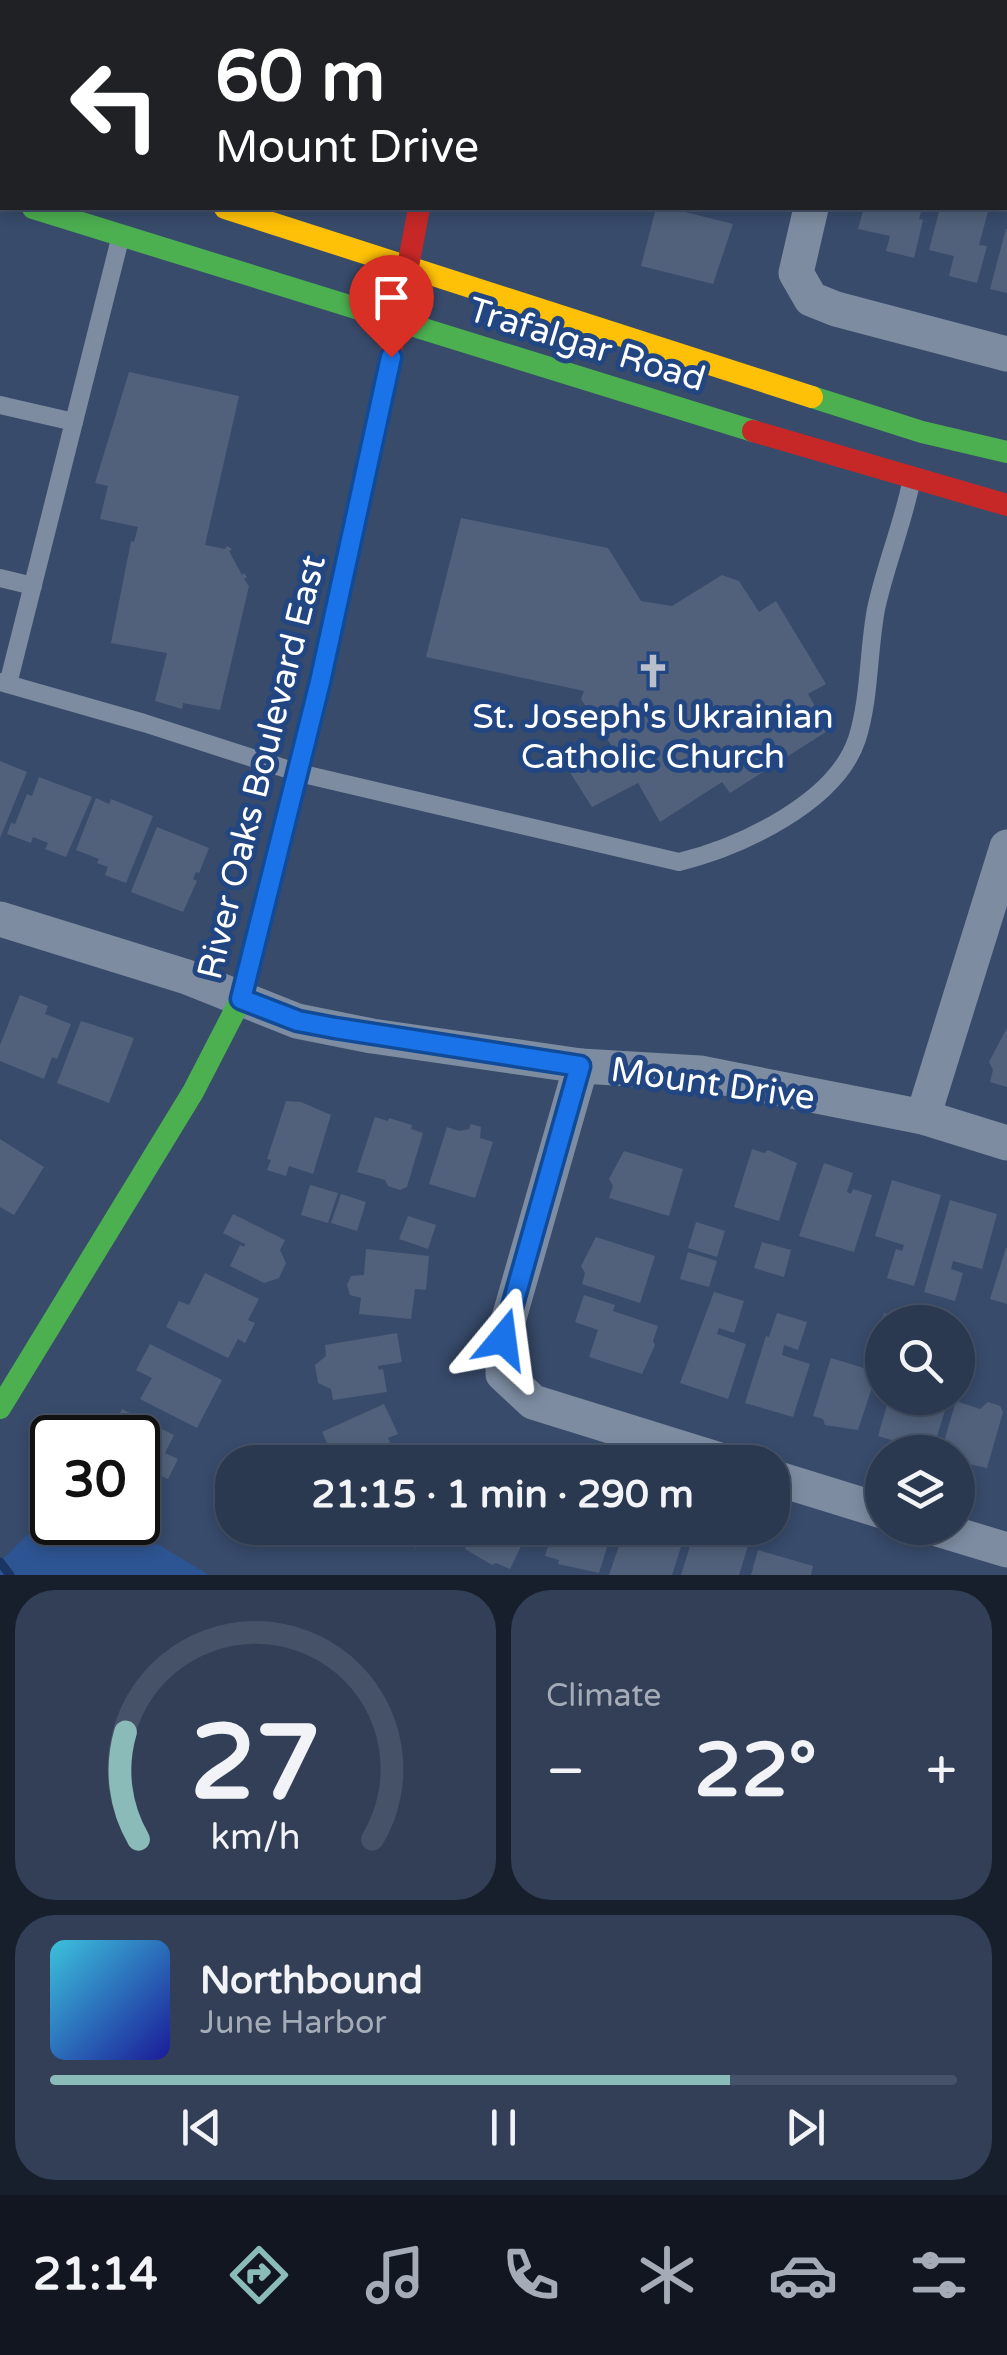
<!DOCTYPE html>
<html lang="en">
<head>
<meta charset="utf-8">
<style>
	:root { --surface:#2a3850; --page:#323f57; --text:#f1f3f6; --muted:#a5acb7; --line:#465267; --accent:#8bbbb9 }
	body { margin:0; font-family:"Varela Round",sans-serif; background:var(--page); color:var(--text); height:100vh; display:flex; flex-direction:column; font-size:38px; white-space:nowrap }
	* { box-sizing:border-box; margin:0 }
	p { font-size:32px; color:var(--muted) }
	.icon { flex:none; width:55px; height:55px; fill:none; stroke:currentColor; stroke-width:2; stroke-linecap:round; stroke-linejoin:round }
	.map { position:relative; height:1575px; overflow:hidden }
	.sheet { display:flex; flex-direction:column; gap:15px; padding:15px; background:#171f2c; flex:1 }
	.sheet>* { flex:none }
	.top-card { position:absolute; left:0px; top:0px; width:1008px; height:210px; box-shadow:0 5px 15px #0003,0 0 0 2px var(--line); background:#202124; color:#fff; overflow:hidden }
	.tools { position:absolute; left:865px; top:1305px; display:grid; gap:20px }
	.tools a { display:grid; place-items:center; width:110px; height:110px; border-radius:50%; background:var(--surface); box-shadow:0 5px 15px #0003,0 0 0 2px var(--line); font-size:50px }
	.speed { position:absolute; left:30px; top:1415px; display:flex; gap:20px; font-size:50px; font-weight:700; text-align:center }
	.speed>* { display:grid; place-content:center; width:130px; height:130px; border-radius:50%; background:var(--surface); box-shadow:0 5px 15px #0003,0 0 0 2px var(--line); line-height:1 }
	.speed .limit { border:5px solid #111; border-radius:15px; background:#fff; color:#111 }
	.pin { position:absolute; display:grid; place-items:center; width:85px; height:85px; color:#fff; margin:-102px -42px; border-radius:50% 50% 50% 0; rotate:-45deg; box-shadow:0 0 10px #0007 }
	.pin .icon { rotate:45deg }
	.me { position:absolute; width:110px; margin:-55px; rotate:16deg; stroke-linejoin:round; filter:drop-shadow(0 0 8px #0008) }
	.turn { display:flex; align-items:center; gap:35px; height:210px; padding:0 50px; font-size:45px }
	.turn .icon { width:130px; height:130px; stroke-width:2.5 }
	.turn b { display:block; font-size:70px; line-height:85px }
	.big { font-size:75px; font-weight:700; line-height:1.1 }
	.sheet .widget { flex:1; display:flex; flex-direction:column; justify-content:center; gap:15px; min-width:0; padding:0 35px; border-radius:40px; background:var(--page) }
	.sheet .dial { align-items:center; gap:0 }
	.dial svg { height:260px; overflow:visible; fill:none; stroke:var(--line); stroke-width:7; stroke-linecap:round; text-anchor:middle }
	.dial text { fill:var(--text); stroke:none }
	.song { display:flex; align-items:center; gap:30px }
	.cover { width:120px; height:120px; border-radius:15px; background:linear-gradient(135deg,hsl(190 70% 55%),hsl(240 70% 35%)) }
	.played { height:10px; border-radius:5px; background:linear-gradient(90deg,var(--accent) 75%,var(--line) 75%) }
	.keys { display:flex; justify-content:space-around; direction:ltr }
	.heat { display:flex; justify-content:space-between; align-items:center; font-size:55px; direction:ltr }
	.sheet .tiles { flex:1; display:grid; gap:15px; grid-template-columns:1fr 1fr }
	.widget:last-child { grid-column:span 2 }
	.trip { position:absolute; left:215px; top:1445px; width:575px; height:100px; border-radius:40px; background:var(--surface); box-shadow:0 5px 15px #0003,0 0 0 2px var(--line); font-weight:700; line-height:100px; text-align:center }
	.menu { display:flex; height:160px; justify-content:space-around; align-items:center; background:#111620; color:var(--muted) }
	.menu .icon { width:70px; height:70px }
	.menu .selected { color:var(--accent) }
	.menu b { font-size:45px; color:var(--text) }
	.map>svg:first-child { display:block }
	.green { fill:#2e5593 }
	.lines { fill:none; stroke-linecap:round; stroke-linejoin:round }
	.stream { stroke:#1a3561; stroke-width:9 }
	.building { fill:#51617b }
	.lane { stroke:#7d8ca1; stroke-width:18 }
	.street { stroke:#7d8ca1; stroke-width:35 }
	.fast { stroke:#4caf50; stroke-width:22 }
	.slow { stroke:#ffc107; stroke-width:22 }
	.jam { stroke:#c62828; stroke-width:22 }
	.route-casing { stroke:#114b97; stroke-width:25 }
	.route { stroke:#1a73e8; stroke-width:18 }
	.labels { text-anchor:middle; stroke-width:10; stroke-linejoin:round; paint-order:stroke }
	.street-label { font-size:35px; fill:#fff; stroke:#224681 }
	.poi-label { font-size:35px; fill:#fff; stroke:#224681 }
</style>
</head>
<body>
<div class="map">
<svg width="1007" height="1575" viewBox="0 0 1007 1575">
	<rect width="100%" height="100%" fill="#384b6b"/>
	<path class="green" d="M52,1510v12l59,1 50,23 48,29h-209v-13z"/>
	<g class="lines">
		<path class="stream" d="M0,1562l10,13"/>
	</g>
	<g class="building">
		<path d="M656,208h13l64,16 -20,60 -72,-18z"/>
		<path d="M864,208h58l-3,11 4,1 -9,38 -28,-7 4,-15 -32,-7z"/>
		<path d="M940,208h49l-10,37 8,1 -10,37 -28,-7 5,-20 -25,-6z"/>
		<path d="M1006,229h1v64l-17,-4z"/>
		<path d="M129,372l110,24 -34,149 20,4 2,-3 5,3 -3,2 13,24 2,-2 3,4 -3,2 5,7 -29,124 -37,-7 -1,6 -27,-8 12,-48 -56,-10 20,-102 3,1 4,-15 -38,-8 8,-33 -13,-3z"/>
		<path d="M461,518l147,30 33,53 31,5 50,-31 17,6 20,31 17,-11 50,83 -18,10 21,36 -99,63 -8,-11 -62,40 -22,-39 -46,24 -23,-36 42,-26 -30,-46 3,-8 -158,-34z"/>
		<path d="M0,761l27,11 -27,66z"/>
		<path d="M39,777l53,20 -26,60 -21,-8 3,-6 -15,-6 -2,6 -24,-9 4,-11 4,1 12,-30 5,2z"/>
		<path d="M96,798l13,6 2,-5 42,17 -27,67 -21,-8 3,-8 -11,-4 2,-4 -23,-9z"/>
		<path d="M157,827l52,21 -10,25 -3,-1 -3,7 4,2 -14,31 -52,-20z"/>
		<path d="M20,995l28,11 -3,8 26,10 -14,35 -5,-2 -8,22 -44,-18v-16z"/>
		<path d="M81,1021l53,17 -25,65 -52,-20z"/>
		<path d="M1007,1028v59l-17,-5 3,-12 -4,-8z"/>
		<path d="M286,1101l15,1 30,13 -18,59 -24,-8 -3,10 -19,-6 4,-10 -4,-1z"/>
		<path d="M375,1117l13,4 1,-3 23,7 -1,4 12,4 -16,54 -7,3 -12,-4 -3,-6 -28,-8z"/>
		<path d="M471,1124l10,3 -1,11 13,4 -18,56 -46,-14 18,-57 12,4 10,-2z"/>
		<path d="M0,1139l44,28 -30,48 -14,-8z"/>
		<path d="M752,1149l12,4 4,-3 29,13 -18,58 -45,-14z"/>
		<path d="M624,1151l59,18 -14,47 -60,-18 4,-12 -4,-7z"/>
		<path d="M824,1163l29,10 -6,19 4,2 2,-5 19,6 -18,57 -55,-16z"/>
		<path d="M892,1180l49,15 -27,91 -27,-8 9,-29 6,2 2,-6 -29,-9z"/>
		<path d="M310,1185l28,8 -10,30 -27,-8z"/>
		<path d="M341,1194l25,8 -9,29 -26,-8z"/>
		<path d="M950,1200l47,14 -15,55 -29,-8 -2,8 12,4 -8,28 -31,-9z"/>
		<path d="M233,1214l52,26 -5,10 6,13 -7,15 -15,5 -34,-17 10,-21 4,2 1,-3 -22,-11z"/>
		<path d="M408,1216l28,9 -8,24 -29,-10z"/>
		<path d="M696,1222l29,9 -8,26 -29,-9z"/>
		<path d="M596,1237l59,19 -15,47 -58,-19 3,-11 -4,-7z"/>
		<path d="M762,1242l29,8 -7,27 -30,-9z"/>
		<path d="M1006,1248h1v56l-17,-5z"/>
		<path d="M366,1249l63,7 -3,34 -11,-1 -4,30 -52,-5 2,-16 -11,-3 -3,-10 4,-9 13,-1z"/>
		<path d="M688,1252l29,9 -8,26 -29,-8z"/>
		<path d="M205,1273l54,26 -11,21 7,3 -10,20 -7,-4 -10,19 -62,-31 13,-26 10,4z"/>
		<path d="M714,1292l30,9 -10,32 -15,-5 -2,6 29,10 -18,55 -48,-16z"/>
		<path d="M584,1295l31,10 -2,6 45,15 -5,15 2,4 -13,29 -53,-17 9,-27 -23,-8z"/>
		<path d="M777,1313l30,9 -9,28 -14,-5 -2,10 28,9 -17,53 -48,-14 21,-67 3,1z"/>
		<path d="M884,1313l27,9h-29v24l-8,-3z"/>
		<path d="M397,1333l5,29 -24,4 1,4 4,-1 4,23 -54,8 -2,-11 -13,-6 -3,-18 11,-9 -1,-11z"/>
		<path d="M150,1344l72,36 -25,48 -57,-29 12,-21 -16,-8z"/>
		<path d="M831,1358l46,14 -19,58 -33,-5 -2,-6 -10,-3z"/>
		<path d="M889,1398h60l-17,54 -54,-16z"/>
		<path d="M956,1401l24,8 8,-7 12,4 3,6 -16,56 -29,-6v-10h-17z"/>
		<path d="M384,1404l14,30 -10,4 11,24h-72l-2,-3 8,-3 -11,-24z"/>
		<path d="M122,1409l52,26 -9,18 13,6 -10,20 -13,-6 -10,19 -7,-4v-50h-30z"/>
		<path d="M399,1528h42l-26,20z"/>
		<path d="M474,1528h56l-20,41 -14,-6 -4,2 -27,-16z"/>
		<path d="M554,1528h59l-14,45 -41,-9 1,-4 -14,-4z"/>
		<path d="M625,1528l23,2 -2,6 7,2 3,-10h31l-15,47h-63z"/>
		<path d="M695,1530l53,16 -9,29h-58z"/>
		<path d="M758,1550l55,16 -2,9h-60z"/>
	</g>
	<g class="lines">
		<g class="lane">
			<path d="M0,405l74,17"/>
			<path d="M0,578l33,8"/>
			<path d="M0,682l144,41 155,50 380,89c61,-15 157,-59 178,-123 13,-41 11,-87 19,-130 9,-42 26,-83 35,-126"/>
			<path d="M8,684l112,-445"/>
		</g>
		<g class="street">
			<path d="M80,2v-2"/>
			<path d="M856,2l1,-2"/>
			<path d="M0,50h2"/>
			<path d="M811,208l-15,65 15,26 25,10 171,45"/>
			<path d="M0,919l187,58 110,44 75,15 209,30 119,7 223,44 84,26"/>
			<path d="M581,1066l-78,273v35l30,28 193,60"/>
			<path d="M923,1117l84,-270"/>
			<path d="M772,1477l110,34"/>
			<path d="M934,1528l73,22"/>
		</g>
		<g class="fast">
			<path d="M33,208l720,223"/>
			<path d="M812,397l110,35 85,20"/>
			<path d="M0,1408l193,-316 48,-93 7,-26"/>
		</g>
		<path class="slow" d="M225,208l587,189"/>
		<g class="jam">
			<path d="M465,2l1,-2"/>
			<path d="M0,136l2,1"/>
			<path d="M753,431l254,74"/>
			<path d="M248,973c65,-253 123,-508 171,-765"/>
		</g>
	</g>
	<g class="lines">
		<g class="route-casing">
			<path id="route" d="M391,357l-71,325 -79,317 57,22 37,7 245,38 -77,273"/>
		</g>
		<use href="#route" class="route"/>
	</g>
	<defs>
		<g id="church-bare" transform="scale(2.7)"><path d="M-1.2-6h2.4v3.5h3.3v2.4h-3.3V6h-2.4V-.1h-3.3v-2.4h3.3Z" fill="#b9c0cb" stroke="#224681" stroke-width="2.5" paint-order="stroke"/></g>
	</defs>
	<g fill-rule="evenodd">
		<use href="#church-bare" x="653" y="671"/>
	</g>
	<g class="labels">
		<g class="street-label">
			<text transform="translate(587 344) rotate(17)" y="12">Trafalgar Road</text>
			<text transform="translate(261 767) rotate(-76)" y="12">River Oaks Boulevard East</text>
			<text transform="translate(713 1083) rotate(8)" y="12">Mount Drive</text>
		</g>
		<g class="poi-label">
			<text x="653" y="728">St. Joseph's Ukrainian<tspan x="653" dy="40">Catholic Church</tspan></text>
		</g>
	</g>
</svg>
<div class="tools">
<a><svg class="icon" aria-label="search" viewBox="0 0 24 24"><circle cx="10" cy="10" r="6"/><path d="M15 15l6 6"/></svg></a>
<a><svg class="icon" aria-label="layers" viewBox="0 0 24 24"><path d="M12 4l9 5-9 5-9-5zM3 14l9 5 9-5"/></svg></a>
</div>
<div class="speed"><div class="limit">30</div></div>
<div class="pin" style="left:391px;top:357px;background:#d93025"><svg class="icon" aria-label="arrive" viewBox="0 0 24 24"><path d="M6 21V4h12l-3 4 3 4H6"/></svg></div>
<svg class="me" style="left:503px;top:1339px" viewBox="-20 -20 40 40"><path d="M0-17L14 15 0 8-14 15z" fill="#1a73e8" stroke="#fff" stroke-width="4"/></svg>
<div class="trip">21:15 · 1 min · 290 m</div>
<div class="top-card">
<div class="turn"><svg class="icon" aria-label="left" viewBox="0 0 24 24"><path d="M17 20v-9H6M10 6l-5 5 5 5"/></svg><div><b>60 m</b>Mount Drive</div></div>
</div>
</div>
<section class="sheet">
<div class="tiles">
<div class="widget dial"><svg viewBox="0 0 100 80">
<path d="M14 69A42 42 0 1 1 86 69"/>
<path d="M14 69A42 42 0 0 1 10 36" stroke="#8bbbb9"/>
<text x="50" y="56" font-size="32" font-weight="700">27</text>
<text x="50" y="72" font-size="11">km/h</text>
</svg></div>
<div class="widget"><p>Climate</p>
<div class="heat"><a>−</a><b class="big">22°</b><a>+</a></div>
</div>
<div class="widget">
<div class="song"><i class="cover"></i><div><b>Northbound</b><p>June Harbor</p></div></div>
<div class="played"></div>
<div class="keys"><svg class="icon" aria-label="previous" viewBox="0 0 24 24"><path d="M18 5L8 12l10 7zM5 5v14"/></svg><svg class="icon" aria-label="pause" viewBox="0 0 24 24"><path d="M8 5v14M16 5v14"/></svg><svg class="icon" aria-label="next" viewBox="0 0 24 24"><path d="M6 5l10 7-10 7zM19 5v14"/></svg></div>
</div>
</div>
</section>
<nav class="menu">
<b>21:14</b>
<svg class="icon selected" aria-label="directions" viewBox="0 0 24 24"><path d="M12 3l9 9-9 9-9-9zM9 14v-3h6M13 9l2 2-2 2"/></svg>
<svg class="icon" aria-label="music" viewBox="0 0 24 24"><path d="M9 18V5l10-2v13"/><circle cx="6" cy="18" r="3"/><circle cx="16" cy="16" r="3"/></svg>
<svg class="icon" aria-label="phone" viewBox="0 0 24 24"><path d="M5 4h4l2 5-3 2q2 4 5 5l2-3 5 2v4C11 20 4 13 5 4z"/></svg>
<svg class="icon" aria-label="climate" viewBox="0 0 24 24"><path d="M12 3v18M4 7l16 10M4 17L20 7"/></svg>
<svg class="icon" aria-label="car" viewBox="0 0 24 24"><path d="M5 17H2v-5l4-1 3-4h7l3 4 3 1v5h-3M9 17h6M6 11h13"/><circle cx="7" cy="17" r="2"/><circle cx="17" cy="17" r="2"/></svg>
<svg class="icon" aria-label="filters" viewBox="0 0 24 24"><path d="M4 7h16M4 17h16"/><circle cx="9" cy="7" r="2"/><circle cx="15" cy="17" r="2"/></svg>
</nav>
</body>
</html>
